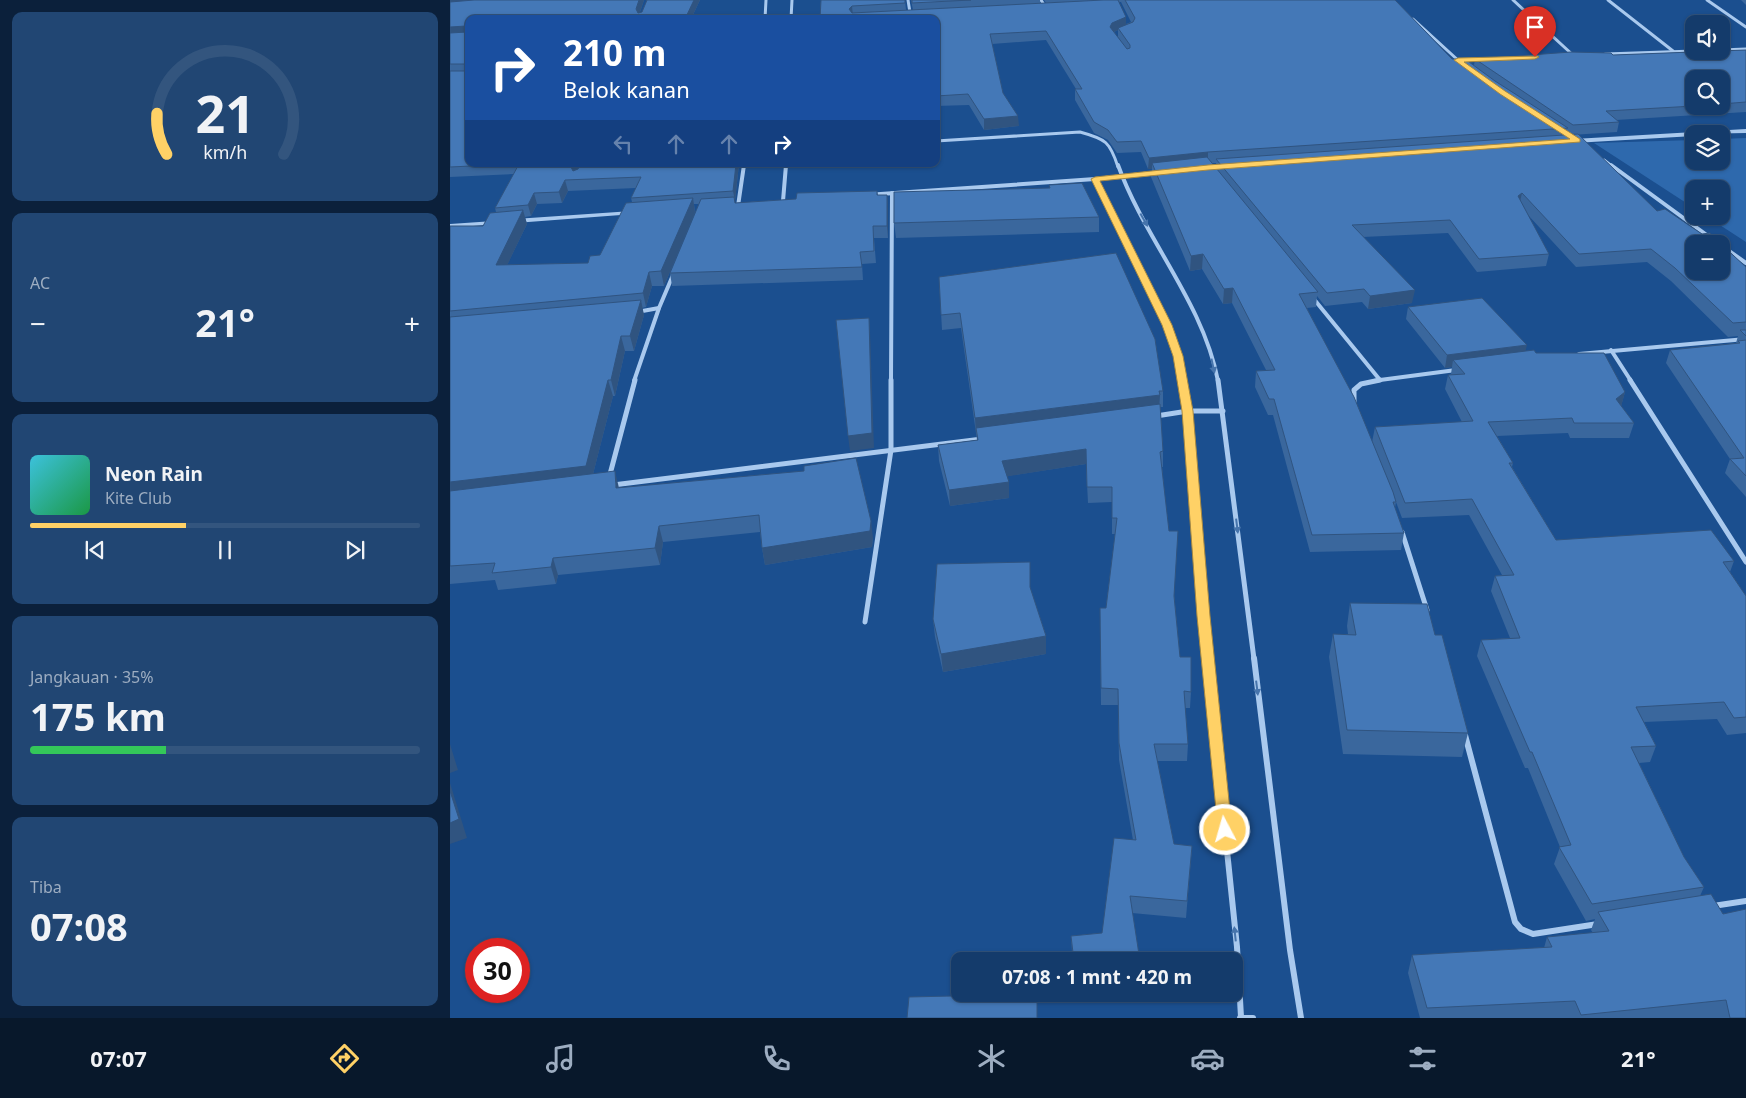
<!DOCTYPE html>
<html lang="id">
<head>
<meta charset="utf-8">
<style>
	:root { --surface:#143b6b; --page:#214673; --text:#f1f3f6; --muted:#9dadc1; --line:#33557e; --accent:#ffd166 }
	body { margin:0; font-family:"Noto Sans",sans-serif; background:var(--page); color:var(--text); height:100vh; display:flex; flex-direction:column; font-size:19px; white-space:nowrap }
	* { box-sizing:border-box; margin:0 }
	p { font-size:16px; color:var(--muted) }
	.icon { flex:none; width:28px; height:28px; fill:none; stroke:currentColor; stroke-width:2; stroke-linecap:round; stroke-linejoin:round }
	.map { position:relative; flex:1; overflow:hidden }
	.drawer { display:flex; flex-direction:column; gap:12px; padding:12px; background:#0b203b; width:450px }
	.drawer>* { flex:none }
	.hud { position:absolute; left:15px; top:15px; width:475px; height:152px; border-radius:10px; box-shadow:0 1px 4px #0004,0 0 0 1px var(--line); background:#1a4fa0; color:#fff; overflow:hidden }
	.fabs { position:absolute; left:1235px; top:15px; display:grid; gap:10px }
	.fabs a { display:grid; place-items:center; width:45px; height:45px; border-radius:10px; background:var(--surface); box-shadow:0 1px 4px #0004,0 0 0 1px var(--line); font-size:25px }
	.speed { position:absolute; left:15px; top:938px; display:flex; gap:10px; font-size:25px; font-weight:700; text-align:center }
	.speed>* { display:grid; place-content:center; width:65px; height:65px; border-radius:50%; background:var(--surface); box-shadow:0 1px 4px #0004,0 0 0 1px var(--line); line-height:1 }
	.speed .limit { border:8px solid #d22; background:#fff; color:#111 }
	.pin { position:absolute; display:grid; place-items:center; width:42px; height:42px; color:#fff; margin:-51px -21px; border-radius:50% 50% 50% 0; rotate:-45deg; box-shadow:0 0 5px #0007 }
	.pin .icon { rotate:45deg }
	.me { position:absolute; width:55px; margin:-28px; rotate:354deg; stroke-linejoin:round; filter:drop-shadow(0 0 4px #0008) }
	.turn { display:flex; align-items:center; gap:18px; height:105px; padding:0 15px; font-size:22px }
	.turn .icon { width:65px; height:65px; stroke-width:2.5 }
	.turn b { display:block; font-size:35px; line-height:42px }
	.lanes { display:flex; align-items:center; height:48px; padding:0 15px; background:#0003; justify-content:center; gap:25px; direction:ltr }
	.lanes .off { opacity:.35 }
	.big { font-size:38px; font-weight:700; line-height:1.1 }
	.drawer .widget { flex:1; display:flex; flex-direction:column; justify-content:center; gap:8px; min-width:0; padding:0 18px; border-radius:10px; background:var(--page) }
	.drawer .dial { align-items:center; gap:0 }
	.dial svg { height:130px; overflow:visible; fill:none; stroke:var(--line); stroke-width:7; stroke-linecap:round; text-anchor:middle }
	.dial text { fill:var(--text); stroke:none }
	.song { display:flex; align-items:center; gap:15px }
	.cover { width:60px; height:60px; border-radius:8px; background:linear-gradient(135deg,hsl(190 70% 55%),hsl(140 70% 35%)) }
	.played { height:5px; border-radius:2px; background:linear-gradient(90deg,var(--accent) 40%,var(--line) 40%) }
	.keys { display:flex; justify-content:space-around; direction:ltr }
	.heat { display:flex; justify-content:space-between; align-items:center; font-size:28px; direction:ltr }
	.charge { height:8px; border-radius:4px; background:linear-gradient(90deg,#34c759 35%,var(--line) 0) }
	.trip { position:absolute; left:501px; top:952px; width:292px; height:50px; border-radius:10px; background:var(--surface); box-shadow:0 1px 4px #0004,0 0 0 1px var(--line); font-weight:700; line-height:50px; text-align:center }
	.menu { display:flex; height:80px; justify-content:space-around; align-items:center; background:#08182b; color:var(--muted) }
	.menu .icon { width:35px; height:35px }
	.menu .active { color:var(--accent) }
	.menu b { font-size:22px; color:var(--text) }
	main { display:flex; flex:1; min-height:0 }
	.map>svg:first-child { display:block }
	.green { fill:#2e69ad }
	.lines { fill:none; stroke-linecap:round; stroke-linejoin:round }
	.minor-far3 { stroke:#a9c9ee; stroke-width:3 }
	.minor-far2 { stroke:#a9c9ee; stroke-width:4 }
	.minor-far1 { stroke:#a9c9ee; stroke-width:5 }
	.minor { stroke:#a9c9ee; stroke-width:6 }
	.tertiary { fill:#a9c9ee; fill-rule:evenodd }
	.wall { fill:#3a679d; fill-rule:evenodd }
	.shaded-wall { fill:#305480 }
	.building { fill:#4478b7; stroke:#305480 }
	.oneway { fill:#4674ac }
	.route { fill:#ffd166; stroke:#a68842 }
</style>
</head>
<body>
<main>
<section class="drawer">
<div class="widget dial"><svg viewBox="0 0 100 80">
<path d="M14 69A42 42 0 1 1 86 69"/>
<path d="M14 69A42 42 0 0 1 8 44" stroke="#ffd166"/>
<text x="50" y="56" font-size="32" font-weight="700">21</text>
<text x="50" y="72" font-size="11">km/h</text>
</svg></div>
<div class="widget"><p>AC</p>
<div class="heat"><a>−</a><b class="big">21°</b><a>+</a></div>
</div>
<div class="widget">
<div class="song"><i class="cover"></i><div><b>Neon Rain</b><p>Kite Club</p></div></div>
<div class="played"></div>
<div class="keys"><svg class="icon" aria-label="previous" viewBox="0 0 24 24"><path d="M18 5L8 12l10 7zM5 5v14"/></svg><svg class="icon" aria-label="pause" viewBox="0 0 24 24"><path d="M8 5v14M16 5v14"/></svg><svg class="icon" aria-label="next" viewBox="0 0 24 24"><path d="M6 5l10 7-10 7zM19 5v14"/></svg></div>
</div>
<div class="widget"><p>Jangkauan · 35%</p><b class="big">175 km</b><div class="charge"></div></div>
<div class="widget"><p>Tiba</p><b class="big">07:08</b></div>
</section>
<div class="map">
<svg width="1296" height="1018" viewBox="0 0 1296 1018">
	<rect width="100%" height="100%" fill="#1b4f8f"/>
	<path class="green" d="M1296,138v104l-40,-26h15v-27h-27v19l-100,-65 100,-3v21h27v-22z"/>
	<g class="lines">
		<g class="minor-far3">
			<path d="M458,0l3,19"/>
			<path d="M591,0l5,8"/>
			<path d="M1063,0l61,56"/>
			<path d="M1158,0l65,51"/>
			<path d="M1257,0l39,27"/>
			<path d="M315,19l1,-19"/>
			<path d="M341,19l1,-19"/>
			<path d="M963,19l47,43"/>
			<path d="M1271,50l25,-1"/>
			<path d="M1155,54l89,-3"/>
			<path d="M1011,60l19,-1"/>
			<path d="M486,141l144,-9c26,7 30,10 38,35"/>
			<path d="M1154,160l9,7"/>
			<path d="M294,167v-3"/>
			<path d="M336,167v-3"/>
		</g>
		<g class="minor-far2">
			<path d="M668,165c27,75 85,137 100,216"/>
			<path d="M1161,165l108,79"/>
			<path d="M645,179l72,146 11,30 5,26"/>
			<path d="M333,201l3,-36"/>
			<path d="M288,206l6,-41"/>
			<path d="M1272,246l24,17"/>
			<path d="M863,298l67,82 -6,1"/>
			<path d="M187,312l22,-4 14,-33"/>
			<path d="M1161,350l20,31"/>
			<path d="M1129,354l167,-15"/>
			<path d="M930,380l76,-10"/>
			<path d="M184,381l25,-73"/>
			<path d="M441,381l1,-188"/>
		</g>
		<g class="minor-far1">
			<path d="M732,380l6,31 20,248"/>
			<path d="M768,380l36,279"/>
			<path d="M1180,380l116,182"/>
			<path d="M904,402v-12l7,-6 19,-4"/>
			<path d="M706,416l32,-5h35"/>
			<path d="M159,478l26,-98"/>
			<path d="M163,485l369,-46"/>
			<path d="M952,532l25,78"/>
			<path d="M415,622l26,-172v-70"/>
		</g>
		<g class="minor">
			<path d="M757,658l30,289 4,70"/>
			<path d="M804,658l36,292 11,68"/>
			<path d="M1015,735l50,187 6,7 12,5 65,-10"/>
			<path d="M1263,906l33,-5"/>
			<path d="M790,1018h13"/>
		</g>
		<g class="tertiary">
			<path d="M1296,129v4l-52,1v2l-120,7 -3,-2 3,-2z"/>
			<path d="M712,170l2,1v2l-69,8 -229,16 -3,-2 3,-2 229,-16z"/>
			<path d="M182,211l2,1v2l-119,9 -3,-2 3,-2z"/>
			<path d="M44,221l3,2 -1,1 -46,4v-4z"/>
		</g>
	</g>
	<g class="wall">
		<path d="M0,0h194l-4,12h2l5,-12h53l-9,19h-222v145h110l-2,6 162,-6 -4,37v2l61,-4 81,-8 1,4h9l1,12v31h-14l2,25 -14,1 1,16 -191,6 -2,-13 29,-69h-5l1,8 -31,74h-12l-6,21 -4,1 2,7 -10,36h-9l-10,45h-2l-20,78 26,14 254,50 -1,9 -107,18 -3,-17 -2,-16 -97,10 -3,23 -102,10 -2,9 -58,6 -3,-10 -45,4v-358h33l13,-14 -1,-4 19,-34 -64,3zM186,188l-5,10 1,4 -32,53 -12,8 -81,2 20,-41 -2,-7 6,-1 6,-12 25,-1 6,-12z"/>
		<path d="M371,0h84l1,10h7l-2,-10h129v3h6l-2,-3h351l57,59 22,6 1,-6 138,-4 133,-5v62l-130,8 3,2 -2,10 -46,3 -4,-3v3l90,76 89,56v230l-21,-24 5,-14 -64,-96 4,-13 66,-7 2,-7 -10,1 -57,-56 -24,-19 -71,5 -48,-52 21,39 -3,12 -69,6 -29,-39 -85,4 49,66 -44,6 -6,-7 -37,4 -8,-10 -1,11 -9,1 65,134 3,-15 87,-5 -17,-33 3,-14 3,-1 1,-7 -7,1 -39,-49 2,-12 117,44 11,2 89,39 -4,14 13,17 -5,15h-59l-2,-5 -71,3 16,27 -1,4 44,73 178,21 -4,11 16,24v137l-19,2 -10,-16 -73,3 12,24 -6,16 -11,1 45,94 20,30 -4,9 46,122h-326l-12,-45 4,-18 132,-7 3,-11 46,-4 -2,-3 4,-11 -9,2 -32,-57 6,-17 -32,-79h-3l-48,-112 4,-16 29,-2 -19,-47 4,-15 7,-1 -33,-60 -67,3 -6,-16 -1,6 9,25 -3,17 -91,2 -37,-137h-5l-13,-28 1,-16 10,-1 -34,-67 -9,1 -21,-35 -12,2 -39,-94 1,-8h-4l-7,-17 -24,1 -9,-13 -14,-7 -19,-33v-11h1l-30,-49 -54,4 11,49 16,33 -35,4 -15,-25 -33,1v-87h-116zM669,2h2l10,20 -5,2zM668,30v7l5,7 -9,-12zM1244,79h27v27h-27zM762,163h4v5z"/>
		<path d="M1291,0h5v5z"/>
		<path d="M599,185l50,32v15l-203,6 -2,-15 155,-35z"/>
		<path d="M489,277l224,114v16h-3l3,44v16h-1l18,190 11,35 -1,16h-5l3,36 -1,17h-30l17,83 18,2 -6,72 -54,-5 8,48h-67l-1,-9 -1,-16 31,-3 31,-93 -14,-80 -1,-55h-17l-1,-81 6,-16 9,-74h-3v-32l-24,1 -2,-39 -79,12 2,22 -59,8 -11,-45 -1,-16 39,-5 -16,-112 -19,2z"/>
		<path d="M580,589l16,47v18l-103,18 -8,-35 -2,-18z"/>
		<path d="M900,603l85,32 33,98 -6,24 -119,-3 -14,-97 4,-23h15l-1,-8z"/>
	</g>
	<g class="shaded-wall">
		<path d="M0,0h56l-56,4z"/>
		<path d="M189,0h5l-6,18 -2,-9z"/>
		<path d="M244,0h6l-9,19h-6z"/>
		<path d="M402,6l1,10 -4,-7z"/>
		<path d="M676,17v9l-8,2v2l-6,3 -2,-6 2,-4z"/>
		<path d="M16,26l3,9 -19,2v-10z"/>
		<path d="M568,116l1,10 -35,4v-11z"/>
		<path d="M758,152v11h-56v6h-4l1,-11z"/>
		<path d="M122,164h7l-6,13 -2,-10z"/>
		<path d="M286,164h3l-4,37 -2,-10z"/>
		<path d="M115,180l3,11 -6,12 -3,-11z"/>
		<path d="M84,193l3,11 -6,12 -3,-11z"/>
		<path d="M1072,193l-3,13 -1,-10z"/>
		<path d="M437,195l1,12v31l-1,-12z"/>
		<path d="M243,198l2,14 -31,74 -3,-15z"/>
		<path d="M73,210l4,14 -27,56 -4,-15z"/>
		<path d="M753,254l-1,15 -12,2 1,-15z"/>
		<path d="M199,272l3,14 -6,21 -3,-14z"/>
		<path d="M783,288l-1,15 -9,1 1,-15z"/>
		<path d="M965,290l-3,13 -44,6 2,-13z"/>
		<path d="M191,300l3,15 -10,36 -4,-15z"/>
		<path d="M419,318l1,14 4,116 -24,3 -2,-15z"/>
		<path d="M171,336l4,15 -10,45 -4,-16z"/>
		<path d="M1077,345l-3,13 -71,2 -1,7 -7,1 2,-13z"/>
		<path d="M158,380l5,16 -22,86 -141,18v-18z"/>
		<path d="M1175,392l-4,15 -5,-8z"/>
		<path d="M710,395l-1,15 -183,18v6l-1,-16z"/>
		<path d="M636,449v15l-83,13 -1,-16z"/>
		<path d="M165,471l4,17h-3z"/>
		<path d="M559,482v16l-59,8 -1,-16z"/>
		<path d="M421,521l2,17 -1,9 -107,18 -3,-17z"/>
		<path d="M209,526l4,16 -3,23 -5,-17z"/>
		<path d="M103,558l5,17 -2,9 -5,-17z"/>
		<path d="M596,636v18l-103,18 -2,-18z"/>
		<path d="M0,744l8,26 -8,3z"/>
		<path d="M0,783l17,55 -17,6z"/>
	</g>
	<g class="building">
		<path d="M24,0h165l-3,9 2,4 4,-1 5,-12h47l-9,19h-216v9l-3,-2 -16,1v-25z"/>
		<path d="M371,0h84v3l-53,3 -3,3 3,4 251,-13h15l8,17 -14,6 -2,4 17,22 3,-1v-3l-12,-17 15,-6 2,-4 -10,-18h270l57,59h13l30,22 73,47 -360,24 -59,6 -8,-17 -24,1 -9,-12 -14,-8 -19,-33h7l-36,-58 -56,3 13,59 15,23 -34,3 -16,-25 -32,2v-77h-116z"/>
		<path d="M462,0h59l-59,3z"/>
		<path d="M19,30v37l-2,-3h-17v-31l17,-1z"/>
		<path d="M1296,50v52l-25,2v-25h-27v27l-88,5 13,11 -46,3 -98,-66 96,-7 40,1 2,2z"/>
		<path d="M19,69v95h44l-63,3v-96h16z"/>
		<path d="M1128,134l79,77 8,-2 37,25 8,-1 11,11h-27v27h27v-27l25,23v55l-13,1 -58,-55 -24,-19 -72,5 -57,-61 -4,3 31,58 -70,5 -29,-39 -98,5 63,65 -45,6 -6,-7 -37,4 -111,-134z"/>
		<path d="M757,157l111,135 -19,2 55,103 39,95 3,10h-3l11,31 -92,2 -38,-136h-5l-13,-28 19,-1 -42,-82 -9,1 -21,-35 -12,2 -39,-93z"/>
		<path d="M69,164h53l-1,3 2,4 5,-2 2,-5h156l-3,27 -102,7 10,-21 -76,3 -6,12 -25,1 -6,12 -33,3z"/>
		<path d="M632,183l17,34 -205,6v-31l156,-4 -1,-3z"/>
		<path d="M427,191v4h10v31h-14l1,25 -14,1 2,15 -192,6 31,-74 33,-2 1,6 61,-4 1,-6z"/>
		<path d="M243,198l-32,73 -12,1 -6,21 -193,18v-85h33l7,-13 33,-3 -27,55 92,-2 2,-7 10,-1 26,-52z"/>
		<path d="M666,253l39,86 8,52h-4l1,4 -185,23 -15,-105 -19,2 -2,-38z"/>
		<path d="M1032,298l45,47 -80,10 -39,-48z"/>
		<path d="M191,300l-11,36h-9l-10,44h-3l-22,86 -136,16v-165z"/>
		<path d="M419,318l3,115 -24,3 -12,-116z"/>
		<path d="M1290,330h6v6z"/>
		<path d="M1296,340v136l-16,-17 14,-1 -74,-108 70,-7 -2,-2z"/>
		<path d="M1084,350l2,3h68l21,39 -9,7 18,24h-60l-2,-5 -84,4 25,41h-4l47,77 155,-10 23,31 -11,1 23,34v121l-12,1 -10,-16 -88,5 20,39 -25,1 53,110 20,30 -112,17 -33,-57 12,-2 -39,-93h-2l-49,-112 39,-2 -25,-62 19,-1 -42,-76 -67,4 -30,-76 98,-6 -25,-46 17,-1 -12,-14z"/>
		<path d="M710,404l3,47 -3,1 9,79h9l-4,65 6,61h11v35l-7,-1 4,53h-34l20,100 18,2 -5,55 -57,-5 10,65h-66l-3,-25 31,-3 12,-95 22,2 -17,-97 -1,-54 -17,-1 -1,-80h6l11,-90h-5v-31h-25l-1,-38 -84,12 7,21 -60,8 -11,-45 40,-5 -2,-12z"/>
		<path d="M406,458l15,63 -1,10 -108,17 -3,-33 -100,11 -4,22 -102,10 -2,9 -59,6 3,-10 -45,3v-75l165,-20 1,17 188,-17v-5z"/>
		<path d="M580,562v25l16,49 -105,18 -8,-35 4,-55z"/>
		<path d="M900,603l77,1 8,31h7l26,98 -121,-3 -14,-96 23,1z"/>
		<path d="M0,791l9,28 -9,4z"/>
		<path d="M1261,894l12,20 23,-5v109h-16l-4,-18 -145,15 -6,-14 -148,7 -15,-53 140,-8 -5,-10 62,-6 -11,-19z"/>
		<path d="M587,994v24h-130l2,-21z"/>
	</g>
	<defs><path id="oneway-solid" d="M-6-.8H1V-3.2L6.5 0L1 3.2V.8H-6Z" transform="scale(1.25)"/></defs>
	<g class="oneway">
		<use href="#oneway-solid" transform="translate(694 220) rotate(61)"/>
		<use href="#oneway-solid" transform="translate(763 366) rotate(78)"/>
		<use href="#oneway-solid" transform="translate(787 526) rotate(83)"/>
		<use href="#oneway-solid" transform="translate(807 688) rotate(83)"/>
		<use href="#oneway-solid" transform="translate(785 934) rotate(-96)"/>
	</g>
	<path class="route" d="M1088,56l1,1 -4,2 -71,3 41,29 75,48v3l-372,28 -108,11 72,144 11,31 10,55 17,205 22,214 -2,4 -5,2 -5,-2 -2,-4 -21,-214 -15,-205 -9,-55 -11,-31 -71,-146 4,-2 113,-12 362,-26 -70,-45 -46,-34 4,-2z"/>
</svg>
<div class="fabs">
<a><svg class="icon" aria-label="sound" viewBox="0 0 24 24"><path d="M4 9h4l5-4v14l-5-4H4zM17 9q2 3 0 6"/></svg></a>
<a><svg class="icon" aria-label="search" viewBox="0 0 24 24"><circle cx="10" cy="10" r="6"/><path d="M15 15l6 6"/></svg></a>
<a><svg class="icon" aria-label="layers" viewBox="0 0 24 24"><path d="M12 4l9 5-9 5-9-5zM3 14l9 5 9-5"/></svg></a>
<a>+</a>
<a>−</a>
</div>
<div class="speed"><div class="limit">30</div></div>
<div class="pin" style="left:1085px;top:57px;background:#d93025"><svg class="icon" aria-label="arrive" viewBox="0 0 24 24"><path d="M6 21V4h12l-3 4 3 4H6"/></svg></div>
<svg class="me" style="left:775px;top:830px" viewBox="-20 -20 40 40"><circle r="17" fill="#ffd166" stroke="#fff" stroke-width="3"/><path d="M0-11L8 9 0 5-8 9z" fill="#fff"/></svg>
<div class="trip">07:08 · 1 mnt · 420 m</div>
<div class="hud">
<div class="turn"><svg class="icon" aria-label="right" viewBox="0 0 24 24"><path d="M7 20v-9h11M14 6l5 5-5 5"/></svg><div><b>210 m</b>Belok kanan</div></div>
<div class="lanes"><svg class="icon off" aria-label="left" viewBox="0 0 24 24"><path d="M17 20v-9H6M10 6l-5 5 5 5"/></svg><svg class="icon off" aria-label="ahead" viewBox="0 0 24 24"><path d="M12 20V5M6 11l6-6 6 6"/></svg><svg class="icon off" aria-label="ahead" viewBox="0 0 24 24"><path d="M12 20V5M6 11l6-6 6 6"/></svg><svg class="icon" aria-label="right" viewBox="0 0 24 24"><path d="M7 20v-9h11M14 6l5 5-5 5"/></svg></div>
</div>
</div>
</main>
<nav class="menu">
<b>07:07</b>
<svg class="icon active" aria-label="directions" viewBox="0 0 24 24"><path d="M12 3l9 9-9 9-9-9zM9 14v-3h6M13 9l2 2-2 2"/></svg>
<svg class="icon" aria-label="music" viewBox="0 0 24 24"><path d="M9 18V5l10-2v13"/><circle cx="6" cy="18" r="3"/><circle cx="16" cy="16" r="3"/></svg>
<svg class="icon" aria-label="phone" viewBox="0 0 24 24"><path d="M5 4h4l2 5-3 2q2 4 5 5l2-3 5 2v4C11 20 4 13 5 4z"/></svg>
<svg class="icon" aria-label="climate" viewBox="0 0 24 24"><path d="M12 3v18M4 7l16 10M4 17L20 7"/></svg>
<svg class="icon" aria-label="car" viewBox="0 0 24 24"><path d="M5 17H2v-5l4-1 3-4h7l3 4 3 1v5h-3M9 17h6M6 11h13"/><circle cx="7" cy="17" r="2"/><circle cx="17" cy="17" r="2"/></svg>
<svg class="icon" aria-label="filters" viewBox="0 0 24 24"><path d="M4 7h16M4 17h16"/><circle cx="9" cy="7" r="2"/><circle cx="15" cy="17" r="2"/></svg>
<b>21°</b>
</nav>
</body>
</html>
